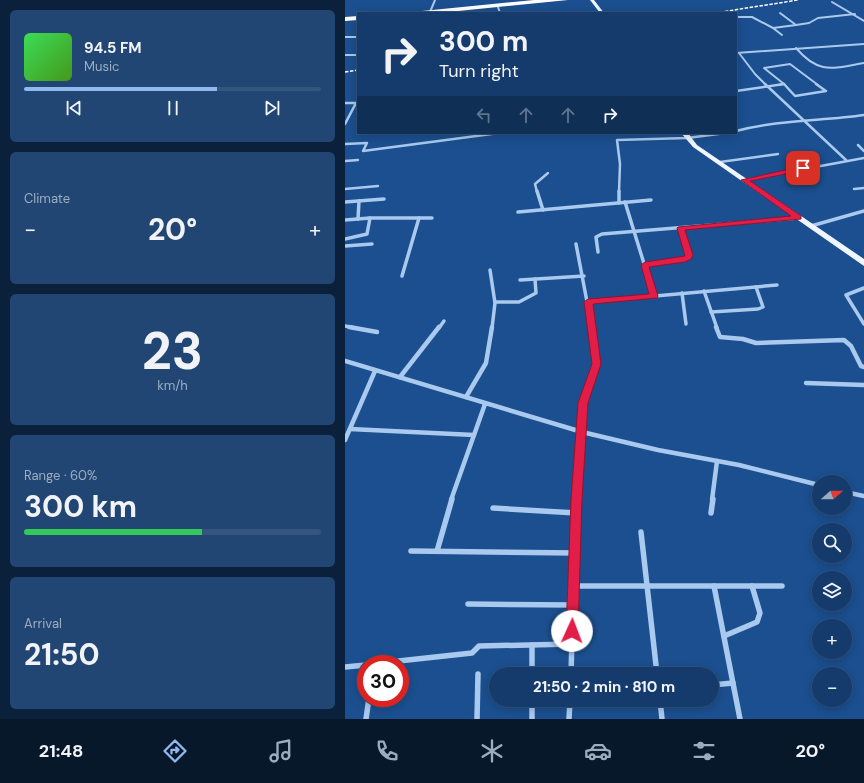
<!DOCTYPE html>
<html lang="en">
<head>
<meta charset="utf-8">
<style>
	:root { --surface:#143b6b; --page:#214673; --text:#f1f3f6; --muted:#9dadc1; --line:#33557e; --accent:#90b9f0 }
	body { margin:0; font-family:"DM Sans",sans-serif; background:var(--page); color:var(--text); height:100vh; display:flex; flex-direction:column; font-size:15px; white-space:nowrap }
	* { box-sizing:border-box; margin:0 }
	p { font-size:13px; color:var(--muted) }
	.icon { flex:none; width:22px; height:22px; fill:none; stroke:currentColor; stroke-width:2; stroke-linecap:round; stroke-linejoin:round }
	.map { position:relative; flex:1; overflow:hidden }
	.panel { display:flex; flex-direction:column; gap:10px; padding:10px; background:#0b203b; width:345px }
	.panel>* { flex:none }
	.guide { position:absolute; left:12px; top:12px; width:380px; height:122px; border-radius:0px; box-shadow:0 2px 10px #0003,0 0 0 1px var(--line); background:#143b6b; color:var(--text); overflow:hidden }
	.needle { width:26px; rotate:69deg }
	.fabs { position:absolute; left:467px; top:475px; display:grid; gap:8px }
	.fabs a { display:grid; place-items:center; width:40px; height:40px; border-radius:50%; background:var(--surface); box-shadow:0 2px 10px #0003,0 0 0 1px var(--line); font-size:20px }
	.speed { position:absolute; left:12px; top:655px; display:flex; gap:8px; font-size:20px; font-weight:700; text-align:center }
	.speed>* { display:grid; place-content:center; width:52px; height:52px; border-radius:50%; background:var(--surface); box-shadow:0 2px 10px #0003,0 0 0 1px var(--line); line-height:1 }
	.speed .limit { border:6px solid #d22; background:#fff; color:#111 }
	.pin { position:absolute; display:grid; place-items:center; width:34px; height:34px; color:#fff; margin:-17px; border-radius:8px; box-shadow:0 2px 6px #0006 }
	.me { position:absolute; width:44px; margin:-22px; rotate:2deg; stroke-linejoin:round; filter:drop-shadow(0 0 3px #0008) }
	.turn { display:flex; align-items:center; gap:14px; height:84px; padding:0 16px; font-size:18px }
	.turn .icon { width:52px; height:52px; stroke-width:2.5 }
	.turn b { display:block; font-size:28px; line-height:34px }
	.lanes { display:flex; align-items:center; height:38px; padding:0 16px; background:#0003; justify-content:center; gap:20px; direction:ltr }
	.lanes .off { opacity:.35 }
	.big { font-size:30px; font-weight:700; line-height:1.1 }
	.panel .card { flex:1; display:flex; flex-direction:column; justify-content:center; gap:6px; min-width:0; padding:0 14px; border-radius:6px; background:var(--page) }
	.panel .dial { align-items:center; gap:0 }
	.dial b { font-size:52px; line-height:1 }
	.song { display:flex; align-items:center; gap:12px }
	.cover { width:48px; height:48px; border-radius:6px; background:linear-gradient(135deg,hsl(130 70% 55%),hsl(100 70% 35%)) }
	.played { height:4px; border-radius:2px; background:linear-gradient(90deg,var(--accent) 65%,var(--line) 65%) }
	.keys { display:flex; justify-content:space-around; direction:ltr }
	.heat { display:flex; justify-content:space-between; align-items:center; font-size:22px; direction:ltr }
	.charge { height:6px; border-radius:3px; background:linear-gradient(90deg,#34c759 60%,var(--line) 0) }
	.trip { position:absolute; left:144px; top:667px; width:230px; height:40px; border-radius:20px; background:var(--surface); box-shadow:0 2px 10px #0003,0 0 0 1px var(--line); font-weight:700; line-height:40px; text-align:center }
	.tabs { display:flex; height:64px; justify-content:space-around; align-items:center; background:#08182b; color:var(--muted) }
	.tabs .icon { width:28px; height:28px }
	.tabs .current { color:var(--accent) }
	.tabs b { font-size:18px; color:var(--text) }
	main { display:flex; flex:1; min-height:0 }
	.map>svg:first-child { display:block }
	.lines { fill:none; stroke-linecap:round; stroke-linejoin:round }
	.street-far4 { stroke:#a9c9ee; stroke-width:2 }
	.street-far3 { stroke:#a9c9ee; stroke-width:2.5 }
	.street-far2 { stroke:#a9c9ee; stroke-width:3.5 }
	.street-far1 { stroke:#a9c9ee; stroke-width:4.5 }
	.street { stroke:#a9c9ee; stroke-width:5.5 }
	.primary { fill:#f0f6ff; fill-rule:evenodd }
	.highway { fill:#fff; fill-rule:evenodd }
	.rail { stroke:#fff; stroke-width:1.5; stroke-dasharray:3.5 1.5; stroke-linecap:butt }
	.route { fill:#e11d48; stroke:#92132f }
</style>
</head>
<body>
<main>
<section class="panel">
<div class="card">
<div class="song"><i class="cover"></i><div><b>94.5 FM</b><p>Music</p></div></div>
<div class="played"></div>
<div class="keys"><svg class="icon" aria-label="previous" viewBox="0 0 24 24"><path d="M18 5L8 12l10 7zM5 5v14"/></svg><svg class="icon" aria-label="pause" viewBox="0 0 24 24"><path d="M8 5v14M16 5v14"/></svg><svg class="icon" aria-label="next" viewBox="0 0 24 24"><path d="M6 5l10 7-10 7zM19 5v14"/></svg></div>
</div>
<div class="card"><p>Climate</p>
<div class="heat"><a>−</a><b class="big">20°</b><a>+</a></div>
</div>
<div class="card dial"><b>23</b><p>km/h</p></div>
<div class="card"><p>Range · 60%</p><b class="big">300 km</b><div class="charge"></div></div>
<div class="card"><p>Arrival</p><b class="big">21:50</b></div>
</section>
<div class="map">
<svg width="519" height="719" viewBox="0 0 519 719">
	<rect width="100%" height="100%" fill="#1b4f8f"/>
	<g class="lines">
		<g class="street-far4">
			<path d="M487,2l32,19"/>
			<path d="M153,7l2,6"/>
			<path d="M85,12l5,-12"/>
			<path d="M435,13l16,12 13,-2 9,-5 37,-4"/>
			<path d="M391,17h16l21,11"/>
			<path d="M437,35l-9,-7 23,-3"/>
			<path d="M0,37h13"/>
			<path d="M451,48c23,27 37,20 68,15"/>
			<path d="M391,53l128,-9"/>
			<path d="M394,53l16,21 11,11"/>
			<path d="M0,55h13"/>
			<path d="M439,84l-20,-16 26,-4 28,21"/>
			<path d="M433,85l6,-1"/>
		</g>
		<g class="street-far3">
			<path d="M420,84l81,76"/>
			<path d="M439,84l11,12 31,-5 -10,-7"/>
			<path d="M391,91l48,-7"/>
			<path d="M0,103h11l-11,21"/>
			<path d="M391,131c41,-11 86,-10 128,-16"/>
			<path d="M0,144l22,-1 -4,8 136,-18"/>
			<path d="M513,145l6,6"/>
			<path d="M0,161l13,-1"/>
			<path d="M375,162l58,-8"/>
			<path d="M400,180l119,-22"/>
			<path d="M0,189l33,-3"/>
			<path d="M509,189l10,-1"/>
			<path d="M192,192l-2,-8 13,-11"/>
			<path d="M274,192l1,-28 -3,-24 70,-2 39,-5"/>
		</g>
		<g class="street-far2">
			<path d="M192,191l6,19"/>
			<path d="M0,202l39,-3"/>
			<path d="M280,202l29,94"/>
			<path d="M274,203v-12"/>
			<path d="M173,212l133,-12"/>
			<path d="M25,218h62"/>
			<path d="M13,219l1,-18"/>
			<path d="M0,220l25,-2 -3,16 -22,5"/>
			<path d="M466,226l53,-15"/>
			<path d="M231,244l16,84"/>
			<path d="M0,246l27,-2"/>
			<path d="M253,252l-2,-15 6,-3 196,-16"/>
			<path d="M300,265l44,-7 1,-3 -9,-27"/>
			<path d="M145,270l5,33 -3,25"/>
			<path d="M57,276l17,-58"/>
			<path d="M175,280l64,-4"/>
			<path d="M519,288l-18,7 18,29"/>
			<path d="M359,291l13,37"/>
			<path d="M337,293l4,31"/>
			<path d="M150,302h24l17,-9 -1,-14"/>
			<path d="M243,302l189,-17"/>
			<path d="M366,312l47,-3 5,-2 -7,-20"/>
			<path d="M0,326l10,2"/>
			<path d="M94,328l5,-7"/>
		</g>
		<g class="street-far1">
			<path d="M4,327l28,5"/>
			<path d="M371,327l4,10 23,2 13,4 88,-3 7,6 10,20 3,1"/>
			<path d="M0,361l237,71 76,18 81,15 80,20"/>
			<path d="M55,377l39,-50"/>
			<path d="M461,383l58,2"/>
			<path d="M121,397l20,-34 6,-36"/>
			<path d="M5,429l124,6"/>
			<path d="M0,440l30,-69"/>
			<path d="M500,492l19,4"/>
			<path d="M106,500l34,-96"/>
			<path d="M231,500l7,-97 14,-39 -5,-37"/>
			<path d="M367,500l5,-39"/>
		</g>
		<g class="street">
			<path d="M148,508l83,5"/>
			<path d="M366,513l2,-14"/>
			<path d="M296,532l16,142"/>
			<path d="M66,551l164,2"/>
			<path d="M92,551l15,-52"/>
			<path d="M229,586h208"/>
			<path d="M369,586l26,133"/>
			<path d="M123,604l105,1"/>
			<path d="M379,636l33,-14 3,-9 -8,-27"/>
			<path d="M187,645v29"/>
			<path d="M26,664l101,-11 7,-7 93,-2"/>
			<path d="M0,667l21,-2"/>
			<path d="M226,674l5,-175"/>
			<path d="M367,685l21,-2"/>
			<path d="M187,700v19"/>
			<path d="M315,700l2,19"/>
			<path d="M225,705l62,-5"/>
			<path d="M21,719l3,-21"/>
			<path d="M132,719l1,-45"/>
			<path d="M224,719l1,-19"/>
		</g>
		<g class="primary">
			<path d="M245,0h4l10,13h-4z"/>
			<path d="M336,133h7l9,12 167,114v7l-171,-119z"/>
		</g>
		<g class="highway">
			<path d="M189,0h34l-129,13h-20l3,-2z"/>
			<path d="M13,16v4l-13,1v-4z"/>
		</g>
		<g class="rail">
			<path d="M370,13l83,-13"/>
			<path d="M0,72l13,-2"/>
		</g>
	</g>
	<path class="route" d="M458,166l2,1v3l-55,11 51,35v3l-116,11 8,25 -2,4 -6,3 -36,5 9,29 -1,2 -64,6 8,60 -13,39 -6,97 -4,131 -1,4 -5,2 -4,-2 -2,-4 5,-131 7,-97 14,-39 -8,-62 4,-3 61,-5 -8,-29 4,-3 40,-6 -8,-28 1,-1 113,-11 -50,-36z"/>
</svg>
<div class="fabs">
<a><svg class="needle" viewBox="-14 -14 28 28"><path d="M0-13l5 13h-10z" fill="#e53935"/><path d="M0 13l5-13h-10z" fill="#9dadc1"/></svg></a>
<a><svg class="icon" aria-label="search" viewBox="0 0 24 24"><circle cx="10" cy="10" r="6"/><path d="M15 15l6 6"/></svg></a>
<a><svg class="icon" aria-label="layers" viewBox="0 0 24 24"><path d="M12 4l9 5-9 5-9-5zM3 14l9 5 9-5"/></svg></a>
<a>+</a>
<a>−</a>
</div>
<div class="speed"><div class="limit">30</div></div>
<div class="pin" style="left:458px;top:168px;background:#d93025"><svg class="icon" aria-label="arrive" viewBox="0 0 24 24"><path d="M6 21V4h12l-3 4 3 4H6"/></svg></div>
<svg class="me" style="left:227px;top:631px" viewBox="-20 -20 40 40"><circle r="19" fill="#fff"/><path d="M0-13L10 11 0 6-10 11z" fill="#e11d48"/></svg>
<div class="trip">21:50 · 2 min · 810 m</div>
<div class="guide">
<div class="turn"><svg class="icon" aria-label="right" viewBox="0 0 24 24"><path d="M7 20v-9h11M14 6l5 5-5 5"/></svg><div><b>300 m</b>Turn right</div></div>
<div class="lanes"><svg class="icon off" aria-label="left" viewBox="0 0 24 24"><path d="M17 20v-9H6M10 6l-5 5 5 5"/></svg><svg class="icon off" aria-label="ahead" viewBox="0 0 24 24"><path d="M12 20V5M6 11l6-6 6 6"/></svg><svg class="icon off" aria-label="ahead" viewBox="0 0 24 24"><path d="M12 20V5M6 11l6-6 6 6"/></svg><svg class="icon" aria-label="right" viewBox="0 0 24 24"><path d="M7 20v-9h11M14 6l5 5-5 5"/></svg></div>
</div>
</div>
</main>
<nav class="tabs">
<b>21:48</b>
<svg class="icon current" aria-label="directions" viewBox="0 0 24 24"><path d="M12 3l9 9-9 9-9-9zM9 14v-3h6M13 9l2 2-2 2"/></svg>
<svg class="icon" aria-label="music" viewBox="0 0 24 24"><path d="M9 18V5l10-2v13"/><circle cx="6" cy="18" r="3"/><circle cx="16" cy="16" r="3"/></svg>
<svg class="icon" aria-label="phone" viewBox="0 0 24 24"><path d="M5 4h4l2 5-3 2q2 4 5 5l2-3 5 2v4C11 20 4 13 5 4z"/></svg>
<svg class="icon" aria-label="climate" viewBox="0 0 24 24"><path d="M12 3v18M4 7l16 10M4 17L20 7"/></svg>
<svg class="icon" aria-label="car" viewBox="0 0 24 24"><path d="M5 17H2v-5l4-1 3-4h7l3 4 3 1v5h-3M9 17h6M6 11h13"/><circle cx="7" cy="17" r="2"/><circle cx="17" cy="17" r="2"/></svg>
<svg class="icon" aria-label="filters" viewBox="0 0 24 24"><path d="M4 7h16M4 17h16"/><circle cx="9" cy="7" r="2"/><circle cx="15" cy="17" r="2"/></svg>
<b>20°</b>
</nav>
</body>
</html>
